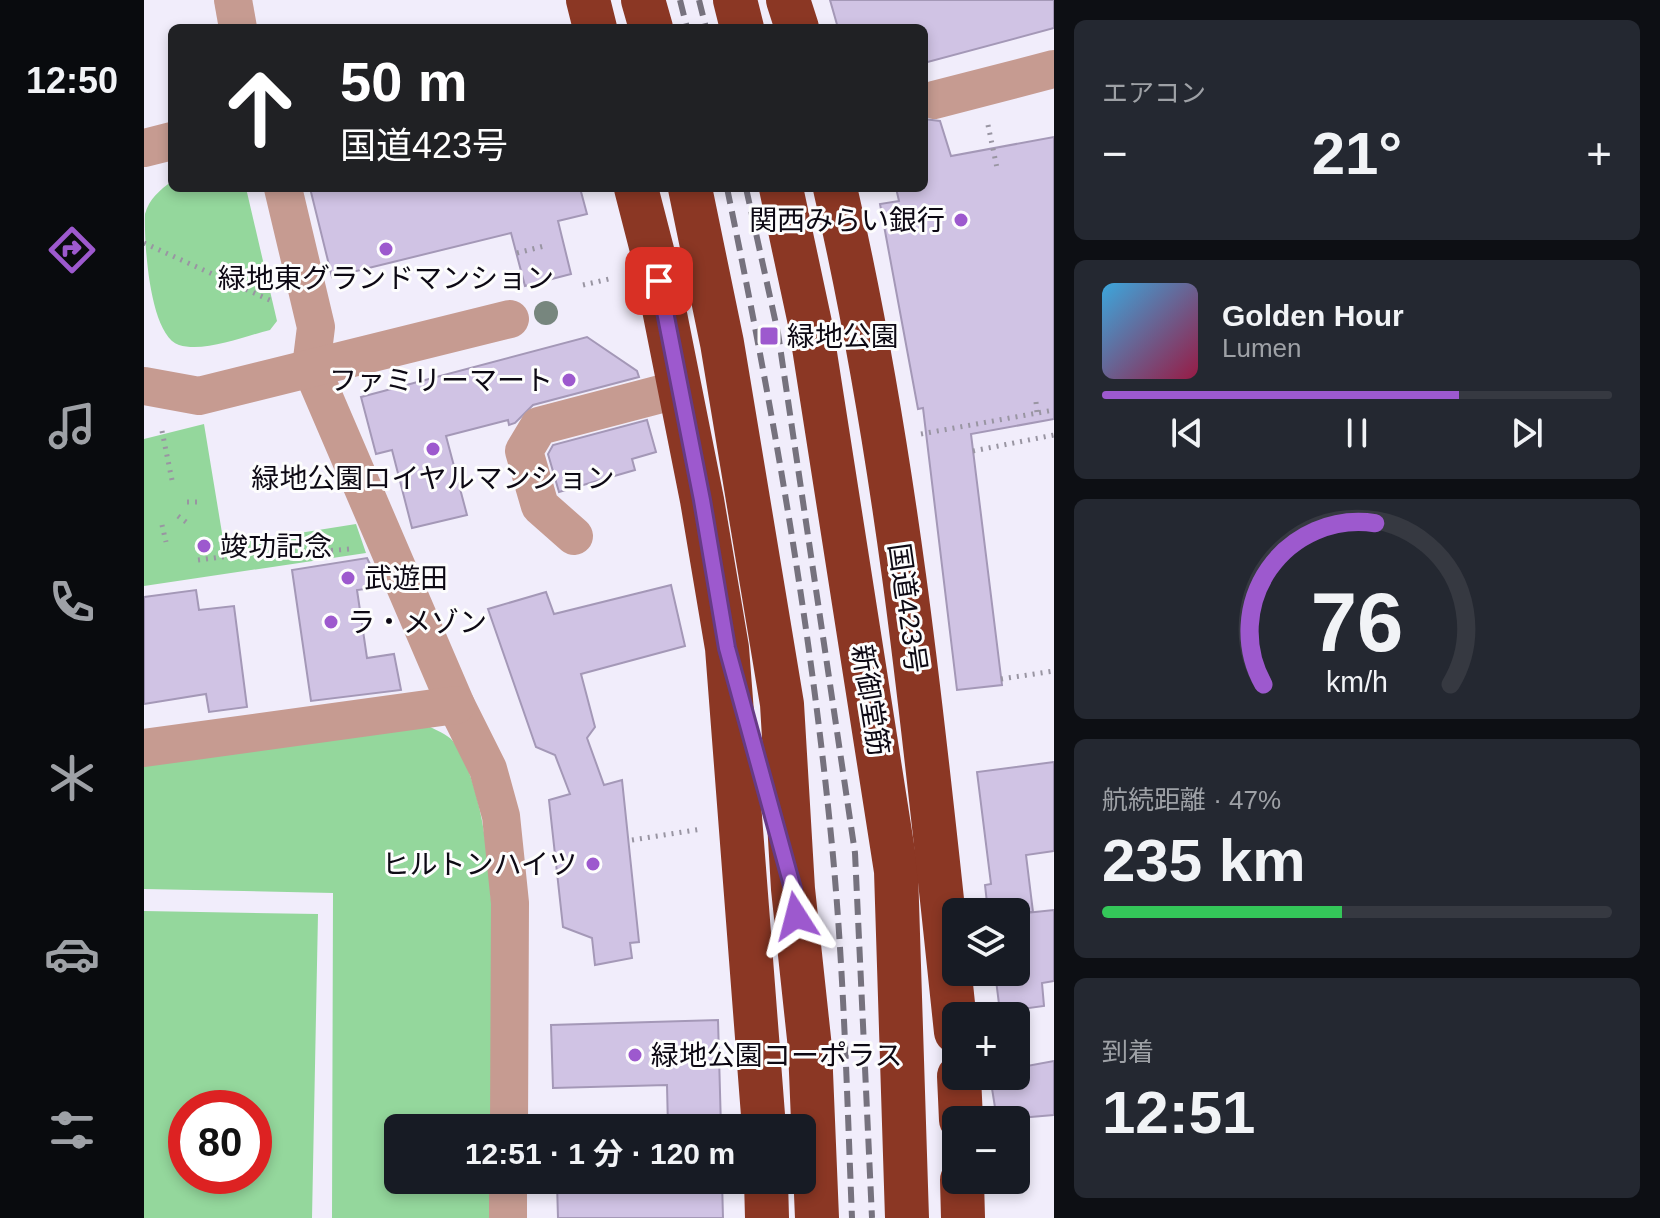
<!DOCTYPE html>
<html lang="ja">
<head>
<meta charset="utf-8">
<style>
	:root { --surface:#171b24; --page:#242831; --text:#f1f3f6; --muted:#9ea1a6; --line:#363941; --accent:#9d59ce }
	body { margin:0; font-family:Helvetica,"Noto Sans JP",sans-serif; background:var(--page); color:var(--text); height:100vh; display:flex; flex-direction:column; font-size:30px; white-space:nowrap }
	* { box-sizing:border-box; margin:0 }
	p { font-size:26px; color:var(--muted) }
	.icon { flex:none; width:44px; height:44px; fill:none; stroke:currentColor; stroke-width:2; stroke-linecap:round; stroke-linejoin:round }
	.map { position:relative; flex:1; overflow:hidden }
	.drawer { display:flex; flex-direction:column; gap:20px; padding:20px; background:#0d0f14; width:606px }
	.drawer>* { flex:none }
	.top-card { position:absolute; left:24px; top:24px; width:760px; height:168px; border-radius:12px; box-shadow:0 4px 12px #0003; background:#202124; color:#fff; overflow:hidden }
	.buttons { position:absolute; left:798px; top:898px; display:grid; gap:16px }
	.buttons a { display:grid; place-items:center; width:88px; height:88px; border-radius:12px; background:var(--surface); box-shadow:0 4px 12px #0003; font-size:40px }
	.speed { position:absolute; left:24px; top:1090px; display:flex; gap:16px; font-size:40px; font-weight:700; text-align:center }
	.speed>* { display:grid; place-content:center; width:104px; height:104px; border-radius:50%; background:var(--surface); box-shadow:0 4px 12px #0003; line-height:1 }
	.speed .limit { border:12px solid #d22; background:#fff; color:#111 }
	.pin { position:absolute; display:grid; place-items:center; width:68px; height:68px; color:#fff; margin:-34px; border-radius:16px; box-shadow:0 4px 12px #0006 }
	.me { position:absolute; width:88px; margin:-44px; rotate:351deg; stroke-linejoin:round; filter:drop-shadow(0 0 6px #0008) }
	.turn { display:flex; align-items:center; gap:28px; height:168px; padding:0 40px; font-size:36px }
	.turn .icon { width:104px; height:104px; stroke-width:2.5 }
	.turn b { display:block; font-size:56px; line-height:68px }
	.big { font-size:60px; font-weight:700; line-height:1.1 }
	.drawer .tile { flex:1; display:flex; flex-direction:column; justify-content:center; gap:12px; min-width:0; padding:0 28px; border-radius:12px; background:var(--page) }
	.drawer .dial { align-items:center; gap:0 }
	.dial svg { height:208px; overflow:visible; fill:none; stroke:var(--line); stroke-width:7; stroke-linecap:round; text-anchor:middle }
	.dial text { fill:var(--text); stroke:none }
	.song { display:flex; align-items:center; gap:24px }
	.cover { width:96px; height:96px; border-radius:12px; background:linear-gradient(135deg,hsl(200 70% 55%),hsl(340 70% 35%)) }
	.played { height:8px; border-radius:4px; background:linear-gradient(90deg,var(--accent) 70%,var(--line) 70%) }
	.keys { display:flex; justify-content:space-around; direction:ltr }
	.heat { display:flex; justify-content:space-between; align-items:center; font-size:44px; direction:ltr }
	.charge { height:12px; border-radius:6px; background:linear-gradient(90deg,#34c759 47%,var(--line) 0) }
	.trip { position:absolute; left:240px; top:1114px; width:432px; height:80px; border-radius:12px; background:var(--surface); box-shadow:0 4px 12px #0003; font-weight:700; line-height:80px; text-align:center }
	main { display:flex; flex:1; min-height:0 }
	.tab-bar { display:flex; flex-direction:column; width:144px; justify-content:space-around; align-items:center; background:#090b0e; color:var(--muted) }
	.tab-bar .icon { width:56px; height:56px }
	.tab-bar .on { color:var(--accent) }
	.tab-bar b { font-size:36px; color:var(--text) }
	.map>svg:first-child { display:block }
	.green { fill:#94d79c; fill-rule:evenodd }
	.building { fill:#d0c3e4; stroke:#a498b7; stroke-width:2 }
	.lines { fill:none; stroke-linecap:round; stroke-linejoin:round }
	.path { stroke:#9995a2; stroke-width:5; stroke-dasharray:2 6; stroke-linecap:butt }
	.minor { stroke:#c69b91; stroke-width:38 }
	.highway { stroke:#8b3724; stroke-width:44 }
	.rail { stroke:#76727e; stroke-width:6; stroke-dasharray:16 8; stroke-linecap:butt }
	.tree { fill:#77867e }
	.route-casing { stroke:#663a86; stroke-width:20 }
	.route { stroke:#9d59ce; stroke-width:14 }
	.poi-dot { fill:#9d59ce; stroke:#fdfdfd; stroke-width:3 }
	.labels { text-anchor:middle; stroke-width:6; stroke-linejoin:round; paint-order:stroke }
	.poi-label { font-size:28px; fill:#0d0914; stroke:#fdfdfd; text-anchor:start }
	.street-label { font-size:28px; fill:#0d0914; stroke:#fdfdfd }
</style>
</head>
<body>
<main>
<nav class="tab-bar">
<b>12:50</b>
<svg class="icon on" aria-label="directions" viewBox="0 0 24 24"><path d="M12 3l9 9-9 9-9-9zM9 14v-3h6M13 9l2 2-2 2"/></svg>
<svg class="icon" aria-label="music" viewBox="0 0 24 24"><path d="M9 18V5l10-2v13"/><circle cx="6" cy="18" r="3"/><circle cx="16" cy="16" r="3"/></svg>
<svg class="icon" aria-label="phone" viewBox="0 0 24 24"><path d="M5 4h4l2 5-3 2q2 4 5 5l2-3 5 2v4C11 20 4 13 5 4z"/></svg>
<svg class="icon" aria-label="climate" viewBox="0 0 24 24"><path d="M12 3v18M4 7l16 10M4 17L20 7"/></svg>
<svg class="icon" aria-label="car" viewBox="0 0 24 24"><path d="M5 17H2v-5l4-1 3-4h7l3 4 3 1v5h-3M9 17h6M6 11h13"/><circle cx="7" cy="17" r="2"/><circle cx="17" cy="17" r="2"/></svg>
<svg class="icon" aria-label="filters" viewBox="0 0 24 24"><path d="M4 7h16M4 17h16"/><circle cx="9" cy="7" r="2"/><circle cx="15" cy="17" r="2"/></svg>
</nav>
<div class="map">
<svg width="910" height="1218" viewBox="0 0 910 1218">
	<rect width="100%" height="100%" fill="#f1edfb"/>
	<g class="green">
		<path d="M28,181v7h74l31,133 -7,9c-25,6 -66,23 -91,15 -30,-10 -35,-104 -34,-131 4,-15 15,-24 27,-33z"/>
		<path d="M60,424l20,121 132,-21 10,29 -222,33v-147z"/>
		<path d="M286,727c8,4 21,9 25,17 52,79 36,287 36,384h-93v52h92v38h-158l1,-325 -189,-4v-125z"/>
		<path d="M0,911l174,3 -6,304h-168zM110,1108v68h-68v-68z"/>
	</g>
	<g class="building">
		<path d="M686,0h224v28l-130,35v-35h-86z"/>
		<path d="M780,119l16,2 11,35 103,-19v282l-83,15 31,251 -45,5 -34,-282 -5,1 -38,-205 19,-3 -3,-13h28z"/>
		<path d="M166,188h270l7,26 -29,7 13,53 -46,12 -14,-53 -179,44z"/>
		<path d="M443,337l50,34 2,6 -106,28 -18,18 -6,2 -1,-5 -62,16 21,79 -55,13 -20,-78 -16,4 -15,-57z"/>
		<path d="M503,420l9,32 -24,7 3,11 -76,22 -11,-38 5,-9z"/>
		<path d="M223,558l14,29 -24,3 10,68 27,-4 7,36 -90,11 -19,-131z"/>
		<path d="M527,585l14,61 -104,28 14,53 -8,11 17,47 18,-5 17,162 -9,1 2,15 -37,7 -3,-27 -29,-11 -14,-127 21,-6 -15,-39 -19,-8 -48,-138 58,-17 8,22z"/>
		<path d="M52,590l3,20 35,-4 13,101 -38,5 -3,-18 -62,10v-107z"/>
		<path d="M910,762v89l-28,4 7,57h-45l-3,-27 6,-1 -14,-112z"/>
		<path d="M910,910v71l-12,2 2,23 -44,6 -5,-40h21v-58z"/>
		<path d="M574,1020l3,108h-53l-1,-43 -114,3 -2,-63z"/>
		<path d="M910,1061v54l-57,5 -7,-44h26v-8z"/>
		<path d="M449,1180h129l1,38h-165l-1,-35z"/>
	</g>
	<g class="lines">
		<g class="path">
			<path d="M844,125l9,43"/>
			<path d="M0,243l130,59"/>
			<path d="M373,253l31,-8"/>
			<path d="M439,285l26,-6"/>
			<path d="M892,402l1,11"/>
			<path d="M18,431l11,54"/>
			<path d="M777,434l133,-24"/>
			<path d="M829,451l81,-16"/>
			<path d="M43,502h10"/>
			<path d="M34,516l12,9"/>
			<path d="M18,525l4,17"/>
			<path d="M54,560l119,-15 8,6 25,-2"/>
			<path d="M857,679l53,-8"/>
			<path d="M488,840l70,-11"/>
		</g>
		<g class="minor">
			<path d="M89,0l5,28"/>
			<path d="M790,100l120,-31"/>
			<path d="M0,148l28,-7"/>
			<path d="M139,188l33,139 -5,40 145,338 32,64 13,47 9,87 -1,225"/>
			<path d="M0,386l55,10 311,-77"/>
			<path d="M430,536l-34,-30 -16,-55 15,-25 141,-37"/>
			<path d="M0,748l312,-43"/>
			<path d="M364,1218v-38"/>
		</g>
		<g class="highway">
			<path d="M444,0l7,28"/>
			<path d="M499,0l8,28"/>
			<path d="M591,0l7,28"/>
			<path d="M644,0l9,28"/>
			<path d="M492,188l17,66 49,246 25,148 37,480"/>
			<path d="M546,188l32,155 60,361 11,185 17,159 7,170"/>
			<path d="M637,188l30,140 85,543 11,347"/>
			<path d="M691,188c64,277 91,561 121,844"/>
			<path d="M815,1076l2,44"/>
			<path d="M622,1180l1,38"/>
			<path d="M818,1180l1,38"/>
		</g>
		<g class="rail">
			<path d="M536,0l7,28"/>
			<path d="M555,0l7,28"/>
			<path d="M583,188c46,220 85,444 106,668 11,120 14,241 19,362"/>
			<path d="M602,188l32,145 77,520 17,365"/>
		</g>
	</g>
	<circle class="tree" cx="402" cy="313" r="12"/>
	<g class="lines">
		<g class="route-casing">
			<path id="route" d="M515,281l43,219 25,148 66,241 3,27"/>
		</g>
		<use href="#route" class="route"/>
	</g>
	<g class="poi-dot">
		<circle cx="817" cy="220" r="8"/>
		<circle cx="242" cy="249" r="8"/>
		<rect x="615" y="326" width="20" height="20" rx="4"/>
		<circle cx="425" cy="380" r="8"/>
		<circle cx="289" cy="449" r="8"/>
		<circle cx="60" cy="546" r="8"/>
		<circle cx="204" cy="578" r="8"/>
		<circle cx="187" cy="622" r="8"/>
		<circle cx="449" cy="864" r="8"/>
		<circle cx="491" cy="1055" r="8"/>
	</g>
	<g class="labels">
		<g class="poi-label">
			<text x="801" y="230" text-anchor="end">関西みらい銀行</text>
			<text x="242" y="288" text-anchor="middle">緑地東グランドマンション</text>
			<text x="643" y="346">緑地公園</text>
			<text x="409" y="390" text-anchor="end">ファミリーマート</text>
			<text x="289" y="488" text-anchor="middle">緑地公園ロイヤルマンション</text>
			<text x="76" y="556">竣功記念</text>
			<text x="220" y="588">武遊田</text>
			<text x="203" y="632">ラ・メゾン</text>
			<text x="433" y="874" text-anchor="end">ヒルトンハイツ</text>
			<text x="507" y="1065">緑地公園コーポラス</text>
		</g>
		<g class="street-label">
			<text transform="translate(764 608) rotate(82)" y="10">国道423号</text>
			<text transform="translate(727 700) rotate(81)" y="10">新御堂筋</text>
		</g>
	</g>
</svg>
<div class="buttons">
<a><svg class="icon" aria-label="layers" viewBox="0 0 24 24"><path d="M12 4l9 5-9 5-9-5zM3 14l9 5 9-5"/></svg></a>
<a>+</a>
<a>−</a>
</div>
<div class="speed"><div class="limit">80</div></div>
<div class="pin" style="left:515px;top:281px;background:#d93025"><svg class="icon" aria-label="arrive" viewBox="0 0 24 24"><path d="M6 21V4h12l-3 4 3 4H6"/></svg></div>
<svg class="me" style="left:652px;top:916px" viewBox="-20 -20 40 40"><path d="M0-17L14 15 0 8-14 15z" fill="#9d59ce" stroke="#fff" stroke-width="4"/></svg>
<div class="trip">12:51 · 1 分 · 120 m</div>
<div class="top-card">
<div class="turn"><svg class="icon" aria-label="ahead" viewBox="0 0 24 24"><path d="M12 20V5M6 11l6-6 6 6"/></svg><div><b>50 m</b>国道423号</div></div>
</div>
</div>
<section class="drawer">
<div class="tile"><p>エアコン</p>
<div class="heat"><a>−</a><b class="big">21°</b><a>+</a></div>
</div>
<div class="tile">
<div class="song"><i class="cover"></i><div><b>Golden Hour</b><p>Lumen</p></div></div>
<div class="played"></div>
<div class="keys"><svg class="icon" aria-label="previous" viewBox="0 0 24 24"><path d="M18 5L8 12l10 7zM5 5v14"/></svg><svg class="icon" aria-label="pause" viewBox="0 0 24 24"><path d="M8 5v14M16 5v14"/></svg><svg class="icon" aria-label="next" viewBox="0 0 24 24"><path d="M6 5l10 7-10 7zM19 5v14"/></svg></div>
</div>
<div class="tile dial"><svg viewBox="0 0 100 80">
<path d="M14 69A42 42 0 1 1 86 69"/>
<path d="M14 69A42 42 0 0 1 57 7" stroke="#9d59ce"/>
<text x="50" y="56" font-size="32" font-weight="700">76</text>
<text x="50" y="72" font-size="11">km/h</text>
</svg></div>
<div class="tile"><p>航続距離 · 47%</p><b class="big">235 km</b><div class="charge"></div></div>
<div class="tile"><p>到着</p><b class="big">12:51</b></div>
</section>
</main>
</body>
</html>
